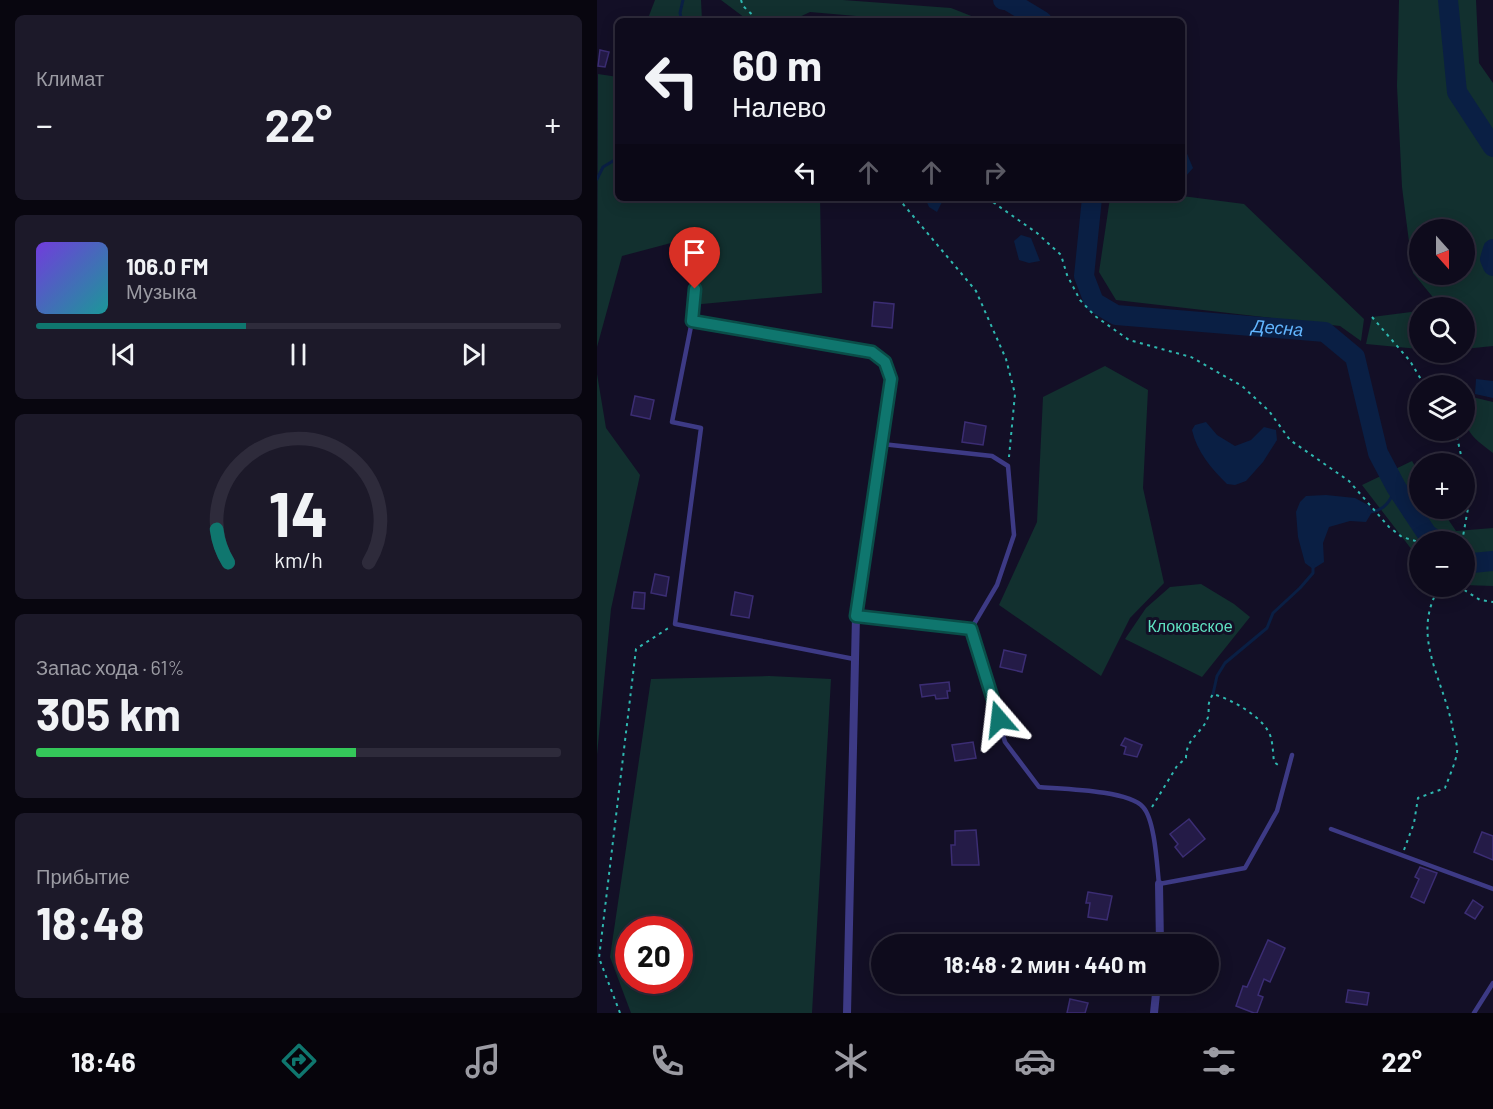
<!DOCTYPE html>
<html lang="ru">
<head>
<meta charset="utf-8">
<style>
	:root { --surface:#0e0b1c; --page:#1c1929; --text:#f1f3f6; --muted:#9b9ba3; --line:#2e2b3b; --accent:#0f766e }
	body { margin:0; font-family:Barlow,sans-serif; background:var(--page); color:var(--text); height:100vh; display:flex; flex-direction:column; font-size:22px; white-space:nowrap }
	* { box-sizing:border-box; margin:0 }
	p { font-size:20px; color:var(--muted) }
	.icon { flex:none; width:33px; height:33px; fill:none; stroke:currentColor; stroke-width:2; stroke-linecap:round; stroke-linejoin:round }
	.map { position:relative; flex:1; overflow:hidden }
	.sheet { display:flex; flex-direction:column; gap:15px; padding:15px; background:#08060f; width:597px }
	.sheet>* { flex:none }
	.guide { position:absolute; left:18px; top:18px; width:570px; height:183px; border-radius:9px; box-shadow:0 3px 15px #0003,0 0 0 2px var(--line); background:#0e0b1c; color:var(--text); overflow:hidden }
	.needle { width:39px; rotate:159deg }
	.fabs { position:absolute; left:812px; top:219px; display:grid; gap:12px }
	.fabs a { display:grid; place-items:center; width:66px; height:66px; border-radius:50%; background:var(--surface); box-shadow:0 3px 15px #0003,0 0 0 2px var(--line); font-size:30px }
	.speed { position:absolute; left:18px; top:916px; display:flex; gap:12px; font-size:30px; font-weight:700; text-align:center }
	.speed>* { display:grid; place-content:center; width:78px; height:78px; border-radius:50%; background:var(--surface); box-shadow:0 3px 15px #0003,0 0 0 2px var(--line); line-height:1 }
	.speed .limit { border:9px solid #d22; background:#fff; color:#111 }
	.pin { position:absolute; display:grid; place-items:center; width:51px; height:51px; color:#fff; margin:-62px -26px; border-radius:50% 50% 50% 0; rotate:-45deg; box-shadow:0 0 6px #0007 }
	.pin .icon { rotate:45deg }
	.me { position:absolute; width:66px; margin:-33px; rotate:343deg; stroke-linejoin:round; filter:drop-shadow(0 0 4px #0008) }
	.turn { display:flex; align-items:center; gap:21px; height:126px; padding:0 18px; font-size:27px }
	.turn .icon { width:78px; height:78px; stroke-width:2.5 }
	.turn b { display:block; font-size:42px; line-height:51px }
	.lanes { display:flex; align-items:center; height:57px; padding:0 18px; background:#0003; justify-content:center; gap:30px; direction:ltr }
	.lanes .off { opacity:.35 }
	.big { font-size:45px; font-weight:700; line-height:1.1 }
	.sheet .card { flex:1; display:flex; flex-direction:column; justify-content:center; gap:9px; min-width:0; padding:0 21px; border-radius:9px; background:var(--page) }
	.sheet .dial { align-items:center; gap:0 }
	.dial svg { height:156px; overflow:visible; fill:none; stroke:var(--line); stroke-width:7; stroke-linecap:round; text-anchor:middle }
	.dial text { fill:var(--text); stroke:none }
	.song { display:flex; align-items:center; gap:18px }
	.cover { width:72px; height:72px; border-radius:9px; background:linear-gradient(135deg,hsl(260 70% 55%),hsl(180 70% 35%)) }
	.played { height:6px; border-radius:3px; background:linear-gradient(90deg,var(--accent) 40%,var(--line) 40%) }
	.keys { display:flex; justify-content:space-around; direction:ltr }
	.heat { display:flex; justify-content:space-between; align-items:center; font-size:33px; direction:ltr }
	.charge { height:9px; border-radius:4px; background:linear-gradient(90deg,#34c759 61%,var(--line) 0) }
	.trip { position:absolute; left:274px; top:934px; width:348px; height:60px; border-radius:30px; background:var(--surface); box-shadow:0 3px 15px #0003,0 0 0 2px var(--line); font-weight:700; line-height:60px; text-align:center }
	.tab-bar { display:flex; height:96px; justify-content:space-around; align-items:center; background:#06040b; color:var(--muted) }
	.tab-bar .icon { width:42px; height:42px }
	.tab-bar .current { color:var(--accent) }
	.tab-bar b { font-size:27px; color:var(--text) }
	main { display:flex; flex:1; min-height:0 }
	.map>svg:first-child { display:block }
	.green { fill:#12302f; fill-rule:evenodd }
	.water { fill:#0a1f44 }
	.lines { fill:none; stroke-linecap:round; stroke-linejoin:round }
	.stream { stroke:#0a1f44; stroke-width:3 }
	.river { stroke:#0a1f44; stroke-width:20 }
	.building { fill:#241b47; stroke:#3b2d73; stroke-width:1.5 }
	.path { stroke:#2fb8b0; stroke-width:2; stroke-dasharray:3 4.5; stroke-linecap:butt }
	.lane { stroke:#3d3a85; stroke-width:4.5 }
	.street { stroke:#3d3a85; stroke-width:8 }
	.route-casing { stroke:#0a4d48; stroke-width:15 }
	.route { stroke:#0f766e; stroke-width:10 }
	.labels { text-anchor:middle; stroke-width:6; stroke-linejoin:round; paint-order:stroke }
	.park-label { font-size:16px; fill:#5fe0c0; stroke:#130f26 }
	.water-label { font-size:18px; font-style:italic; fill:#62b6ff; stroke:#130f26 }
</style>
</head>
<body>
<main>
<section class="sheet">
<div class="card"><p>Климат</p>
<div class="heat"><a>−</a><b class="big">22°</b><a>+</a></div>
</div>
<div class="card">
<div class="song"><i class="cover"></i><div><b>106.0 FM</b><p>Музыка</p></div></div>
<div class="played"></div>
<div class="keys"><svg class="icon" aria-label="previous" viewBox="0 0 24 24"><path d="M18 5L8 12l10 7zM5 5v14"/></svg><svg class="icon" aria-label="pause" viewBox="0 0 24 24"><path d="M8 5v14M16 5v14"/></svg><svg class="icon" aria-label="next" viewBox="0 0 24 24"><path d="M6 5l10 7-10 7zM19 5v14"/></svg></div>
</div>
<div class="card dial"><svg viewBox="0 0 100 80">
<path d="M14 69A42 42 0 1 1 86 69"/>
<path d="M14 69A42 42 0 0 1 8 52" stroke="#0f766e"/>
<text x="50" y="56" font-size="32" font-weight="700">14</text>
<text x="50" y="72" font-size="11">km/h</text>
</svg></div>
<div class="card"><p>Запас хода · 61%</p><b class="big">305 km</b><div class="charge"></div></div>
<div class="card"><p>Прибытие</p><b class="big">18:48</b></div>
</section>
<div class="map">
<svg width="896" height="1013" viewBox="0 0 896 1013">
	<rect width="100%" height="100%" fill="#130f26"/>
	<g class="green">
		<path d="M58,0h46l1,21h-55z"/>
		<path d="M124,0h122l108,8 33,13h-70l-104,-9 -19,9h-42z"/>
		<path d="M802,0h77l3,63 14,20v263l-29,3v-41l-23,-1 -28,-34 -11,-86 -5,-101zM822,230h45v44h-45z"/>
		<path d="M1,74l20,3v121h202l2,95 -131,12 -5,-66 -64,17 -25,91z"/>
		<path d="M585,196l62,8 120,115 -3,22 -21,-15 -224,-26 -17,-28 11,-74h72z"/>
		<path d="M822,311v38l-53,-5 6,-27z"/>
		<path d="M508,366l43,24 -5,98 21,95 -34,35 -29,58 -102,-71 38,-83 6,-125z"/>
		<path d="M0,374l9,54 34,47 -29,134 -14,146z"/>
		<path d="M871,396l25,6v51c-24,-18 -29,-22 -29,-53z"/>
		<path d="M815,461l7,12v35l22,1 15,22 37,-3v58l-29,-1v-43h-45v17l-57,-74z"/>
		<path d="M604,584l33,20 16,13 -48,60 -77,-38 21,-31 24,-21z"/>
		<path d="M172,676l62,3 -19,334h-181l-21,-56 41,-278zM32,930h50v51h-50z"/>
	</g>
	<g class="water">
		<path d="M585,148l3,1 8,19 -7,8 -4,-3z"/>
		<path d="M328,198h17l1,2 -6,12 -8,-5z"/>
		<path d="M424,235l10,3 9,23 -11,2 -10,-3 -5,-19z"/>
		<path d="M879,379l17,2v17l-18,-4z"/>
		<path d="M609,422l11,13 18,11 16,-6 13,-13 12,3 1,10 -14,22 -17,19 -11,4 -8,-1c-16,-16 -30,-32 -35,-54l3,-5z"/>
		<path d="M729,495l29,3 15,8 2,6 -6,10 -16,-1 -21,6 -6,16 1,19 -11,7 -8,-6 -7,-26 -2,-25 4,-10 6,-6z"/>
	</g>
	<g class="lines">
		<g class="stream">
			<path d="M85,21l-2,-8 3,-13"/>
			<path d="M0,179l6,-12 15,-9"/>
			<path d="M772,512c16,-1 22,-12 27,-25"/>
			<path d="M616,694l4,-18 8,-13 42,-35 6,-15 27,-25 13,-15v-8"/>
		</g>
		<g class="river">
			<path d="M406,0h4l35,21"/>
			<path d="M851,0l9,92 36,55"/>
			<path id="s1" d="M495,198l-8,78 10,26 22,13 209,17 30,25 23,96 18,34 31,47 12,8"/>
			<path d="M896,249l-3,10 3,7"/>
			<path d="M867,558l8,5 21,-2"/>
		</g>
	</g>
	<g class="building">
		<path d="M3,50l9,2 -4,15 -7,-1z"/>
		<path d="M277,302l20,2 -2,24 -20,-2z"/>
		<path d="M38,396l19,4 -4,19 -19,-4z"/>
		<path d="M368,422l21,4 -3,19 -21,-3z"/>
		<path d="M58,574l14,3 -3,19 -15,-3z"/>
		<path d="M37,592l11,1 -1,16 -12,-1z"/>
		<path d="M138,592l18,4 -4,22 -18,-3z"/>
		<path d="M407,650l22,5 -4,17 -22,-5z"/>
		<path d="M352,682l1,9h-3l1,7 -12,1 -1,-4 -13,2 -2,-12z"/>
		<path d="M528,738l17,7 -5,12 -13,-3 2,-7 -5,-2z"/>
		<path d="M376,742l3,16 -21,3 -3,-16z"/>
		<path d="M592,819l16,20 -22,18 -8,-10 3,-3 -8,-10z"/>
		<path d="M379,830l3,35h-27l-1,-20h4v-14z"/>
		<path d="M885,832l11,4v24l-19,-8z"/>
		<path d="M823,867l17,6 -13,30 -13,-6 8,-18 -4,-2z"/>
		<path d="M491,892l24,4 -5,24 -19,-3 2,-14h-4z"/>
		<path d="M876,900l10,7 -8,12 -10,-6z"/>
		<path d="M671,940l17,8 -15,34 -6,-3 -6,16 5,2 -6,16h-3l-18,-7 7,-20 4,1z"/>
		<path d="M751,990l21,3 -2,12 -21,-3z"/>
		<path d="M473,999l18,4 -3,10h-18z"/>
	</g>
	<g class="lines">
		<g class="path">
			<path d="M144,0l2,6 16,15"/>
			<path d="M301,198l78,93 30,68 9,35 -6,63"/>
			<path d="M390,198l50,35 24,22 6,20 13,25 15,16 34,24 62,17 51,29 27,25 21,29 59,41 40,46 13,10 17,5"/>
			<path d="M775,317l38,44 15,25"/>
			<path d="M856,430l4,7 6,27"/>
			<path d="M865,542l8,-45 -6,-29"/>
			<path d="M861,586l22,14 13,2"/>
			<path d="M555,807l25,-41 9,-8c0,-21 17,-25 22,-41 2,-11 -2,-11 5,-23 18,5 53,24 58,44 2,8 2,16 3,24l7,5"/>
			<path d="M807,850l10,-27 4,-25 27,-10c4,-11 10,-24 12,-35 1,-9 -4,-20 -5,-28 -10,-49 -42,-90 -12,-139"/>
			<path d="M23,1013l-21,-55 37,-309 34,-22"/>
		</g>
		<g class="lane">
			<path d="M98,289l-3,32 -20,101 29,6 -26,196 179,35"/>
			<path d="M285,444l110,12 16,10 6,69 -17,50 -26,44 34,113 34,45c23,2 89,3 104,20 12,13 14,59 16,77l86,-16 32,-57 15,-56"/>
			<path d="M259,616l115,13"/>
			<path d="M734,829l162,60"/>
			<path d="M877,1013l19,-30"/>
		</g>
		<g class="street">
			<path d="M95,321l180,31 13,10 6,17 -35,237 -9,397"/>
			<path d="M562,884l1,61"/>
			<path d="M557,1013l3,-29"/>
		</g>
	</g>
	<g class="lines">
		<g class="route-casing">
			<path id="route" d="M98,289l-3,32 180,31 13,10 6,17 -35,237 115,13 28,90"/>
		</g>
		<use href="#route" class="route"/>
	</g>
	<g class="labels">
		<g class="park-label">
			<text x="593" y="632">Клоковское</text>
		</g>
		<g class="water-label">
			<text dy="6" stroke="none"><textPath href="#s1" startOffset="294">Десна</textPath></text>
		</g>
	</g>
</svg>
<div class="fabs">
<a><svg class="needle" viewBox="-14 -14 28 28"><path d="M0-13l5 13h-10z" fill="#e53935"/><path d="M0 13l5-13h-10z" fill="#9b9ba3"/></svg></a>
<a><svg class="icon" aria-label="search" viewBox="0 0 24 24"><circle cx="10" cy="10" r="6"/><path d="M15 15l6 6"/></svg></a>
<a><svg class="icon" aria-label="layers" viewBox="0 0 24 24"><path d="M12 4l9 5-9 5-9-5zM3 14l9 5 9-5"/></svg></a>
<a>+</a>
<a>−</a>
</div>
<div class="speed"><div class="limit">20</div></div>
<div class="pin" style="left:98px;top:289px;background:#d93025"><svg class="icon" aria-label="arrive" viewBox="0 0 24 24"><path d="M6 21V4h12l-3 4 3 4H6"/></svg></div>
<svg class="me" style="left:402px;top:719px" viewBox="-20 -20 40 40"><path d="M0-17L14 15 0 8-14 15z" fill="#0f766e" stroke="#fff" stroke-width="4"/></svg>
<div class="trip">18:48 · 2 мин · 440 m</div>
<div class="guide">
<div class="turn"><svg class="icon" aria-label="left" viewBox="0 0 24 24"><path d="M17 20v-9H6M10 6l-5 5 5 5"/></svg><div><b>60 m</b>Налево</div></div>
<div class="lanes"><svg class="icon" aria-label="left" viewBox="0 0 24 24"><path d="M17 20v-9H6M10 6l-5 5 5 5"/></svg><svg class="icon off" aria-label="ahead" viewBox="0 0 24 24"><path d="M12 20V5M6 11l6-6 6 6"/></svg><svg class="icon off" aria-label="ahead" viewBox="0 0 24 24"><path d="M12 20V5M6 11l6-6 6 6"/></svg><svg class="icon off" aria-label="right" viewBox="0 0 24 24"><path d="M7 20v-9h11M14 6l5 5-5 5"/></svg></div>
</div>
</div>
</main>
<nav class="tab-bar">
<b>18:46</b>
<svg class="icon current" aria-label="directions" viewBox="0 0 24 24"><path d="M12 3l9 9-9 9-9-9zM9 14v-3h6M13 9l2 2-2 2"/></svg>
<svg class="icon" aria-label="music" viewBox="0 0 24 24"><path d="M9 18V5l10-2v13"/><circle cx="6" cy="18" r="3"/><circle cx="16" cy="16" r="3"/></svg>
<svg class="icon" aria-label="phone" viewBox="0 0 24 24"><path d="M5 4h4l2 5-3 2q2 4 5 5l2-3 5 2v4C11 20 4 13 5 4z"/></svg>
<svg class="icon" aria-label="climate" viewBox="0 0 24 24"><path d="M12 3v18M4 7l16 10M4 17L20 7"/></svg>
<svg class="icon" aria-label="car" viewBox="0 0 24 24"><path d="M5 17H2v-5l4-1 3-4h7l3 4 3 1v5h-3M9 17h6M6 11h13"/><circle cx="7" cy="17" r="2"/><circle cx="17" cy="17" r="2"/></svg>
<svg class="icon" aria-label="filters" viewBox="0 0 24 24"><path d="M4 7h16M4 17h16"/><circle cx="9" cy="7" r="2"/><circle cx="15" cy="17" r="2"/></svg>
<b>22°</b>
</nav>
</body>
</html>
